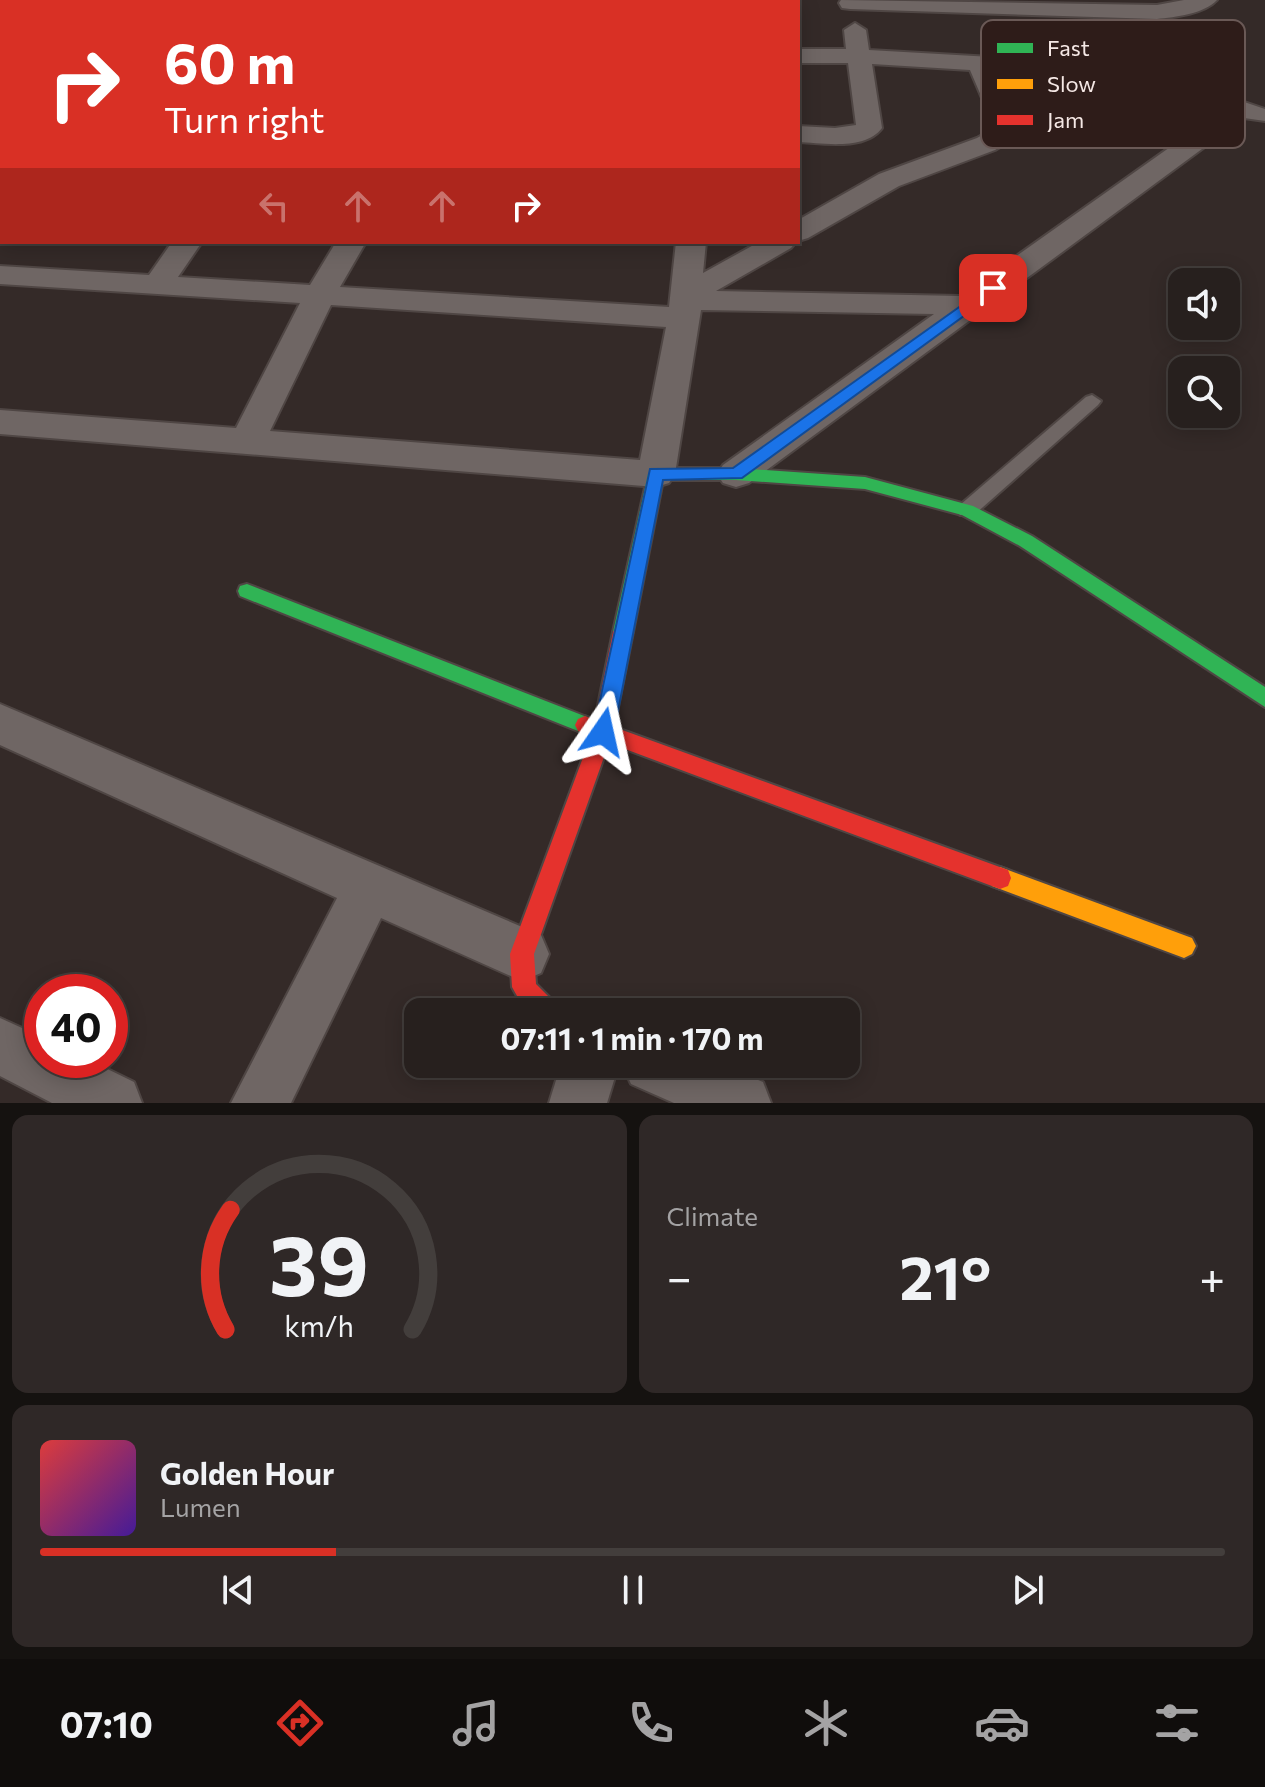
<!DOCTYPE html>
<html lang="en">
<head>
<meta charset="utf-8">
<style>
	:root { --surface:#27201e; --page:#2f2827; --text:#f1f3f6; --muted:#a4a3a4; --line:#433e3c; --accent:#d93025 }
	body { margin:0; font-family:Commissioner,sans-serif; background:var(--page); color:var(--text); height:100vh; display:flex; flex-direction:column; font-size:30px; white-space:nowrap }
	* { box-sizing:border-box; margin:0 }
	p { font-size:26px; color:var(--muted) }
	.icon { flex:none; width:44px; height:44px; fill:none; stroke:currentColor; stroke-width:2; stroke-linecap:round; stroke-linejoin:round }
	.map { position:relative; height:1103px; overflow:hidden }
	.sheet { display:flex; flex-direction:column; gap:12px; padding:12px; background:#151210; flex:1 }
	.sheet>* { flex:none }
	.top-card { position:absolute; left:0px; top:0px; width:800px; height:244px; box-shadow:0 4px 20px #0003,0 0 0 2px var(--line); background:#d93025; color:#fff; overflow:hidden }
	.tools { position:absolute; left:1168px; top:268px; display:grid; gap:16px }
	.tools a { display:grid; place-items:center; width:72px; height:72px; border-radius:16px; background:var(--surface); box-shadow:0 4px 20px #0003,0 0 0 2px var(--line); font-size:40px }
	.speed { position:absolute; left:24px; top:974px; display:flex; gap:16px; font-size:40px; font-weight:700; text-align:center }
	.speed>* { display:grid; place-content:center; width:104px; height:104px; border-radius:50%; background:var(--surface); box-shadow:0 4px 20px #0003,0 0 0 2px var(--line); line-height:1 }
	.speed .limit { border:12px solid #d22; background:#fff; color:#111 }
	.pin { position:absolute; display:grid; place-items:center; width:68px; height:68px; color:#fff; margin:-34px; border-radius:16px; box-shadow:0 4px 12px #0006 }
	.me { position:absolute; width:88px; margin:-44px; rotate:11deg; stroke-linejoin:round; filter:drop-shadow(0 0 6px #0008) }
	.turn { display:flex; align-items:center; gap:28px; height:168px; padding:0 32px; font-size:36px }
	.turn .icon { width:104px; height:104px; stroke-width:2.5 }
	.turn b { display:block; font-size:56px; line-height:68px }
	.lanes { display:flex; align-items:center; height:76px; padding:0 32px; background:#0003; justify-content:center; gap:40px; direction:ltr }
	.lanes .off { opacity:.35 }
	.big { font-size:60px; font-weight:700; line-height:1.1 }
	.sheet .widget { flex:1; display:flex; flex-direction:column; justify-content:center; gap:12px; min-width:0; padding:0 28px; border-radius:16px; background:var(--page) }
	.sheet .dial { align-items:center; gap:0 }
	.dial svg { height:208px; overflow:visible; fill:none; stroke:var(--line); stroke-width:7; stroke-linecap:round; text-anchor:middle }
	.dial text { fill:var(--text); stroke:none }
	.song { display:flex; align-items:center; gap:24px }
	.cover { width:96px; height:96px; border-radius:12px; background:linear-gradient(135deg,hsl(0 70% 55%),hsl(260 70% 35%)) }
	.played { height:8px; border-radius:4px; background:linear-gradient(90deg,var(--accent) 25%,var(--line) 25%) }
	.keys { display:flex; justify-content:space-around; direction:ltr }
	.heat { display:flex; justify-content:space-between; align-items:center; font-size:44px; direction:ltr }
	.sheet .tiles { flex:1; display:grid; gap:12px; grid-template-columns:1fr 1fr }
	.widget:last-child { grid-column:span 2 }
	.trip { position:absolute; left:404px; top:998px; width:456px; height:80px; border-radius:16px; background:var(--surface); box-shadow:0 4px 20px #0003,0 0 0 2px var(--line); font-weight:700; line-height:80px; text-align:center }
	.dock { display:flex; height:128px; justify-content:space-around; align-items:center; background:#100d0c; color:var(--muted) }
	.dock .icon { width:56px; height:56px }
	.dock .active { color:var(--accent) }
	.dock b { font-size:36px; color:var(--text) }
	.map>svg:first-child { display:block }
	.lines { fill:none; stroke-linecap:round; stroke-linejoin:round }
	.lane-casing { stroke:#4f4644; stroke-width:4 }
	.street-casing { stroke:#4f4644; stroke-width:4 }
	.fast-casing { stroke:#4f4644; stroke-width:4 }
	.slow-casing { stroke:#4f4644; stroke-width:4 }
	.jam-casing { stroke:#4f4644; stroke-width:4 }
	.lane { fill:#6f6664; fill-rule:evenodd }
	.street { fill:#6f6664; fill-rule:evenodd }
	.fast { fill:#30b455; fill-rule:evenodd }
	.slow { fill:#ff9f0a; fill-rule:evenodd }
	.jam { fill:#e5322d; fill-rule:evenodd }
	.route { fill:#1a73e8; stroke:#114b97; stroke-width:2 }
	.key { fill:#2e1c19; stroke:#6a5956; stroke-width:2 }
	.key-label { font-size:22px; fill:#f5e8e5 }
</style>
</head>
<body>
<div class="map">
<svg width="1265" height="1103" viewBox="0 0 1265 1103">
	<rect width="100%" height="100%" fill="#342a28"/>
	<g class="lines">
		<g class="lane-casing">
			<g id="lane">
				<path d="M2,74v10l-2,1v-10z"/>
				<path d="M1092,395l9,6 -3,4 -124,110h-14l-3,-5 3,-5 126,-108z"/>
			</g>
		</g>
		<g class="street-casing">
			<g id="street">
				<path d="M454,0h22l-23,2z"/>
				<path d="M707,0h22l-23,2z"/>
				<path d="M841,0l316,5 27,-5h33c-13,14 -42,17 -60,19l-307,-10 -8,-1 -3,-5z"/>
				<path d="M855,23l11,7 3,20 246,14 46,10 104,35v12l-21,-3 -495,365 -13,4 -13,-4 -6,-9 6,-9 211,-151 -233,-4 -26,164 -6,9 -13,4 -656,-53v-24l236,18 64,-125 -300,-19v-18l149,9 23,-33h30l-24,35 132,8 26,-43h30l-26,45 329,20 7,-65h30l-3,31 56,-31h37l-5,6 -75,43 244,5 261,-185 -75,-26 -31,-7 -120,-7 22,48v14l-4,6 -18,11 -96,36 -91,52 -10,3v-21l81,-46 98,-36 14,-8v-11l-21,-49 -98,-6 10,64c-17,23 -60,15 -84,14v-16l37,2 21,-3 -8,-62h-50v-14h48l-2,-19zM331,305l335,22 -26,133 -370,-29z"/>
				<path d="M0,704l541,231 8,19 -8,19 -19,8 -141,-63 -90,185h-60l106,-205 -337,-153z"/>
				<path d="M0,1018l42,19v23h47l45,22 8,21h-90l-52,-27z"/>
				<path d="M561,1064h58l-12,39h-58z"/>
				<path d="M622,1064h97l44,18 8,21h-97l-43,-19z"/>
			</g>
		</g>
		<g class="fast-casing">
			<g id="fast">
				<path d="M656,468h80l129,9 108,29 59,30 233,151v20l-245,-161 -58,-31 -97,-26 -129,-9h-73l-30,152 -3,5 -7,3 -7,-3 -3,-5 35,-158z"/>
				<path d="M247,584l345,135 3,6 -3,6 -7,3 -7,-3 -338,-135 -2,-5 2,-5z"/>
			</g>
		</g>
		<g class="slow-casing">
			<path id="slow" d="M1000,867l192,71 4,8 -4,8 -8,4 -192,-72 -3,-8 3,-8z"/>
		</g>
		<g class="jam-casing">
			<path id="jam" d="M623,624l7,3 3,5 -19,95 394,143 3,8 -3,8 -8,3 -391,-146 -75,211 2,30 19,19 3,9h-32l-14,-25 -2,-33 81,-218 -13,-5 -3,-6 3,-6 7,-3 10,4 18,-88 3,-5z"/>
		</g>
		<use href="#lane" class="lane"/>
		<use href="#street" class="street"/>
		<use href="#fast" class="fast"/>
		<use href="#slow" class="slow"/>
		<use href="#jam" class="jam"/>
	</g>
	<path class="route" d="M993,283l7,5 -2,3 -256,187 -79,2 -49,252 -3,6 -8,3 -7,-3 -3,-6 57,-263 83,-1z"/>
	<rect x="981" y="20" width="264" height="128" rx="12" class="key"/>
	<rect x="997" y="43" width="36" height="10" fill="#30b455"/>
	<rect x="997" y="79" width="36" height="10" fill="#ff9f0a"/>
	<rect x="997" y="115" width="36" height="10" fill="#e5322d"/>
	<g class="key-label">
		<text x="1047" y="56">Fast</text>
		<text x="1047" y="92">Slow</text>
		<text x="1047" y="128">Jam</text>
	</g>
</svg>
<div class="tools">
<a><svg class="icon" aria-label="sound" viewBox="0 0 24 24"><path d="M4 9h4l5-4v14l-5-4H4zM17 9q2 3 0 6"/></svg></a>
<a><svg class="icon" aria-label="search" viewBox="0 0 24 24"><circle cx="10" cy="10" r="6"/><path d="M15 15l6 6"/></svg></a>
</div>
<div class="speed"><div class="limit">40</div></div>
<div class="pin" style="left:993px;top:288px;background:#d93025"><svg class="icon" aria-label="arrive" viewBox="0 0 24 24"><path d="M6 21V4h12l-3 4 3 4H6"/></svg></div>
<svg class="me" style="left:603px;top:732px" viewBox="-20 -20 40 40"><path d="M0-17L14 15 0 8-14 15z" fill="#1a73e8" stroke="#fff" stroke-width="4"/></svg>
<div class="trip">07:11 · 1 min · 170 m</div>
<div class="top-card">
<div class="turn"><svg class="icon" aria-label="right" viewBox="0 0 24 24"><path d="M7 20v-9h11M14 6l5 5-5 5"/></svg><div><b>60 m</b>Turn right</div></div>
<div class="lanes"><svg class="icon off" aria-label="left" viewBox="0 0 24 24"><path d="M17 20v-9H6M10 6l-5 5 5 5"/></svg><svg class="icon off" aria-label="ahead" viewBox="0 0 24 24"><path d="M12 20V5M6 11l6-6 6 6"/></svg><svg class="icon off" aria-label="ahead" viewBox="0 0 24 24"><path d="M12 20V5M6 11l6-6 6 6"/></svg><svg class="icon" aria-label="right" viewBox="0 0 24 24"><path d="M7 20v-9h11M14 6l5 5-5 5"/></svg></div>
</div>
</div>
<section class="sheet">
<div class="tiles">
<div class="widget dial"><svg viewBox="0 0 100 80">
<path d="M14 69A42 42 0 1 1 86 69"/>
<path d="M14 69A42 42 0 0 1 16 23" stroke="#d93025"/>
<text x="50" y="56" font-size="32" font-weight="700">39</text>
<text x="50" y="72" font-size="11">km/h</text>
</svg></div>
<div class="widget"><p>Climate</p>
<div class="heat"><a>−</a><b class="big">21°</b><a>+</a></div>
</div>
<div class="widget">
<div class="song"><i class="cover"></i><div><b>Golden Hour</b><p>Lumen</p></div></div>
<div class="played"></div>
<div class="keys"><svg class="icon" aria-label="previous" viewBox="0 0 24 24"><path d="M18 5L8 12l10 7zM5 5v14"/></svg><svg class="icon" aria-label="pause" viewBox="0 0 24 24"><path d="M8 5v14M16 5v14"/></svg><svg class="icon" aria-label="next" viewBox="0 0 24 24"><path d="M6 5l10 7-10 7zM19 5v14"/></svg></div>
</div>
</div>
</section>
<nav class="dock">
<b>07:10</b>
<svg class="icon active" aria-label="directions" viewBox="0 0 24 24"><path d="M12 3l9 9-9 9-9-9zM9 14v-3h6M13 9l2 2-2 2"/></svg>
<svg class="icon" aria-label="music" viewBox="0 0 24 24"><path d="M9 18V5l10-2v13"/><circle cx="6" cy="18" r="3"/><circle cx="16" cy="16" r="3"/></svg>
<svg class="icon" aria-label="phone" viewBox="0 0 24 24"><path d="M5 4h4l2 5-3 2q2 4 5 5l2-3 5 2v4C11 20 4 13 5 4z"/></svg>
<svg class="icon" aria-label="climate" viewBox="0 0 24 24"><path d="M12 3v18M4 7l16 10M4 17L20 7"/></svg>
<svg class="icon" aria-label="car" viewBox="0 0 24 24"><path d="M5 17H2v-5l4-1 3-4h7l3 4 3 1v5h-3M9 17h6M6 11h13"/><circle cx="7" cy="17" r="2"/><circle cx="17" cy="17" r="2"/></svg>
<svg class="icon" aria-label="filters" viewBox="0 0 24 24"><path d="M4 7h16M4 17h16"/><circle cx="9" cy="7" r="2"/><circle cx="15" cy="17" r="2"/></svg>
</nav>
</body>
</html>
